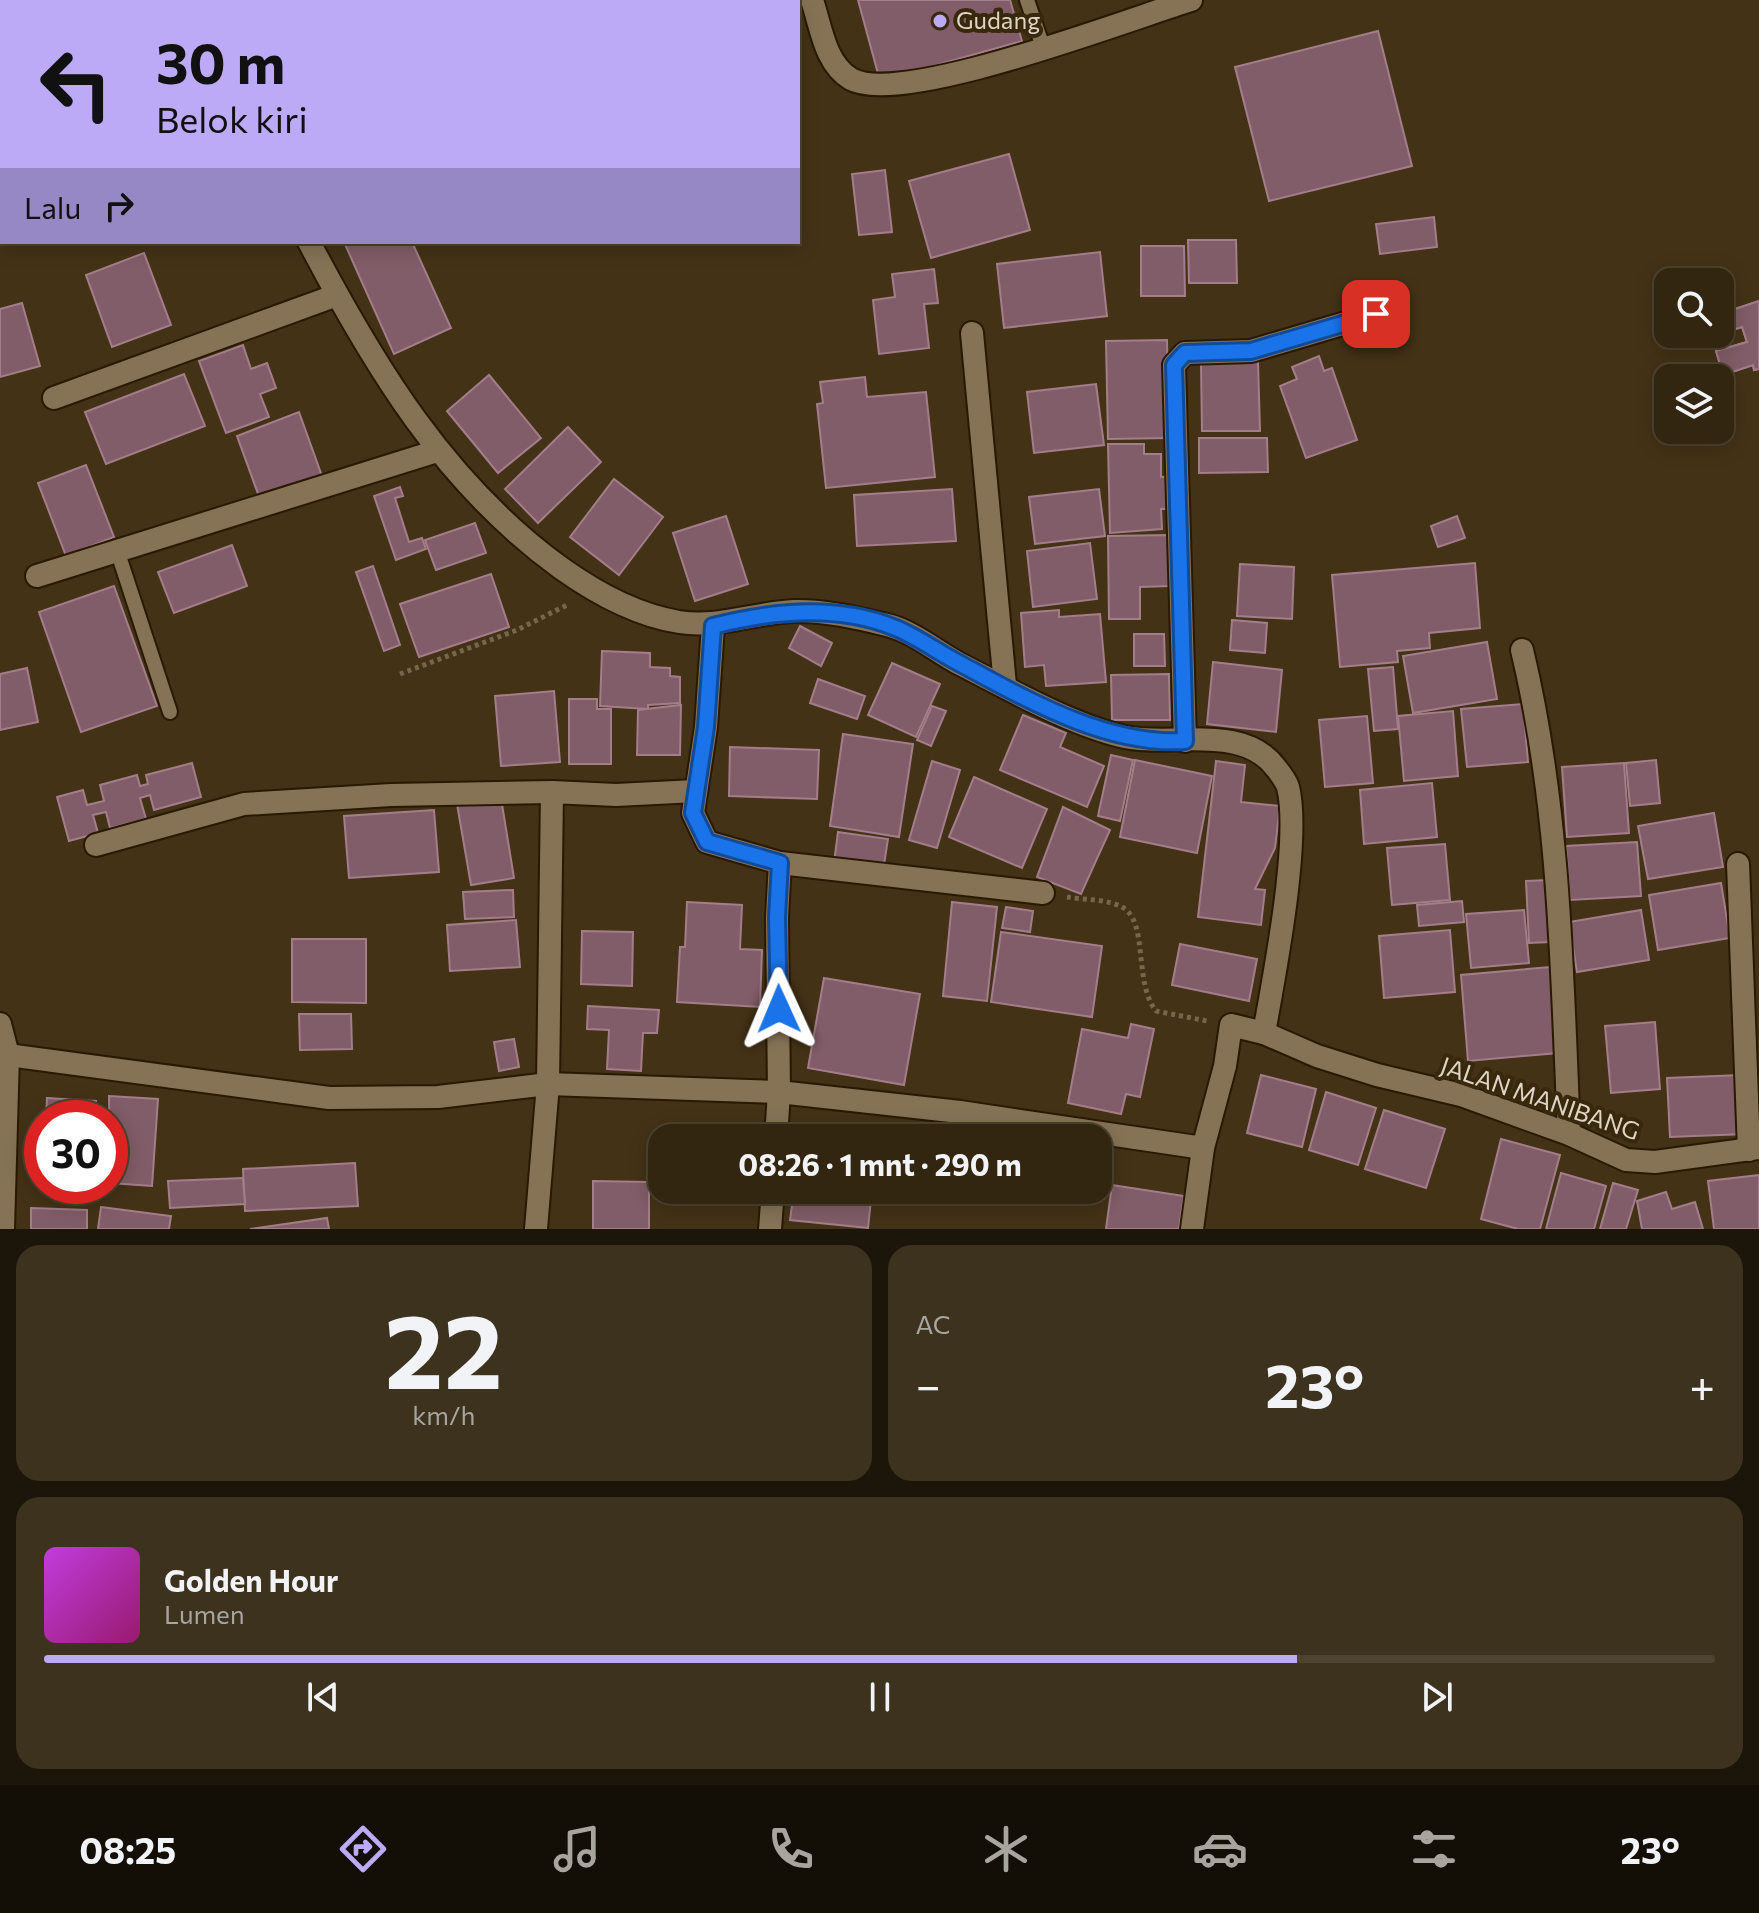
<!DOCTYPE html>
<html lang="id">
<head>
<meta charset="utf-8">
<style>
	:root { --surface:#322610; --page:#3d321e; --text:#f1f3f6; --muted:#a8a59f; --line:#4d4330; --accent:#bcaaf6 }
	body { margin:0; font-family:Commissioner,sans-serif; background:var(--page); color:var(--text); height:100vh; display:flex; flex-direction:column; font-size:30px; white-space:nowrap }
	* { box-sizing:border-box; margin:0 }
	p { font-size:26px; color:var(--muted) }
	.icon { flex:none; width:44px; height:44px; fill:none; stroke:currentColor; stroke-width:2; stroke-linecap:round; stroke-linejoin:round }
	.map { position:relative; height:1229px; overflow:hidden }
	.side { display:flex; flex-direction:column; gap:16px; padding:16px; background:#1c1509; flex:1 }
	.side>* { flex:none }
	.banner { position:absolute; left:0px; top:0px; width:800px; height:244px; box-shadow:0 4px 20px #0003,0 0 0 2px var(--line); background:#bcaaf6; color:#111; overflow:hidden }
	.fabs { position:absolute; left:1654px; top:268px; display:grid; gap:16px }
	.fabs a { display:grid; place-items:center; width:80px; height:80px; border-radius:16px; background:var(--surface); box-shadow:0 4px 20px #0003,0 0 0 2px var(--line); font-size:40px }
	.speed { position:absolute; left:24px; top:1100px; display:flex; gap:16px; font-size:40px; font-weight:700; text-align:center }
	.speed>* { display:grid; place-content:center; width:104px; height:104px; border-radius:50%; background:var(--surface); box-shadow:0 4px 20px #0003,0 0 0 2px var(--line); line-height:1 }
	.speed .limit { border:12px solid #d22; background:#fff; color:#111 }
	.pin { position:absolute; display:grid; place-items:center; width:68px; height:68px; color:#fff; margin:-34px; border-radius:16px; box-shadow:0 4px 12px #0006 }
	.me { position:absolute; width:88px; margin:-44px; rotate:359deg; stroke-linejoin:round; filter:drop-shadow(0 0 6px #0008) }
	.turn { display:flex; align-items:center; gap:28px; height:168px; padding:0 24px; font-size:36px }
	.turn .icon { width:104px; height:104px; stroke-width:2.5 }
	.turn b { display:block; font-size:56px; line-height:68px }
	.then { display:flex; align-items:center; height:76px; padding:0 24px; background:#0003; gap:16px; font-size:30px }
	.big { font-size:60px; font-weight:700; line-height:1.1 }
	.side .tile { flex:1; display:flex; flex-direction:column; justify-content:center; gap:12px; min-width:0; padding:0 28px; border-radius:24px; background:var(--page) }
	.side .dial { align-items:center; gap:0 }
	.dial b { font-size:104px; line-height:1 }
	.song { display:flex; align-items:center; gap:24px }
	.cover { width:96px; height:96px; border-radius:12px; background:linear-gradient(135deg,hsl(290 70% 55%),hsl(320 70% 35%)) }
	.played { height:8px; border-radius:4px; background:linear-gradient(90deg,var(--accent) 75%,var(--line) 75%) }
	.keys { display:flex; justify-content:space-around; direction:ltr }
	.heat { display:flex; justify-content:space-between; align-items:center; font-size:44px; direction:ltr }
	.side .tiles { flex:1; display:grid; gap:16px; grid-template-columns:1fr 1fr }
	.tile:last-child { grid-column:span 2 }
	.trip { position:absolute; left:648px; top:1124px; width:464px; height:80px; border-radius:24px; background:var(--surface); box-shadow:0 4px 20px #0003,0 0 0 2px var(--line); font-weight:700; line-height:80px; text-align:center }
	.dock { display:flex; height:128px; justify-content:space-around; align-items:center; background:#140f06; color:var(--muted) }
	.dock .icon { width:56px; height:56px }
	.dock .current { color:var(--accent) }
	.dock b { font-size:36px; color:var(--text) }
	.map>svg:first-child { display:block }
	.building { fill:#805d68; stroke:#a37e8a; stroke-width:2 }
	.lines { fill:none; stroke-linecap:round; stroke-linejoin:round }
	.service-casing { stroke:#291900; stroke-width:18 }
	.minor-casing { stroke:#291900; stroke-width:26 }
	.path { stroke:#75664e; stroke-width:5; stroke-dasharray:4 4; stroke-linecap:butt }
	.service { stroke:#867356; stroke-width:14 }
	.minor { stroke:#867356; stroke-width:22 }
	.route-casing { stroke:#114b97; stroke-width:20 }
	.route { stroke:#1a73e8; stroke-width:14 }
	.poi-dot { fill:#bcaaf6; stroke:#38280c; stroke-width:3 }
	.labels { text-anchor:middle; stroke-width:8; stroke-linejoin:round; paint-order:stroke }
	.poi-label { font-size:24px; fill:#dfd5c5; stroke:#38280c; text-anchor:start }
	.street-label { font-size:24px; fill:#dfd5c5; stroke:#38280c }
</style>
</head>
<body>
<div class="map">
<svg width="1759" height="1229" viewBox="0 0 1759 1229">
	<rect width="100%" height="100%" fill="#433216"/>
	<g class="building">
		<rect x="236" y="0" width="115" height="2"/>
		<path d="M858,0h152l12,41 -142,40z"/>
		<path d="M1378,31l34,135 -143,35 -34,-134z"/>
		<path d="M1009,154l21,76 -99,28 -22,-77z"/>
		<path d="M885,170l7,62 -33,3 -7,-61z"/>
		<path d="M1434,217l3,30 -57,7 -4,-30z"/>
		<path d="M1188,240h48l1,43h-48z"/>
		<path d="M344,242h68l39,86 -57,26z"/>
		<path d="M1141,246h43l1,50h-44z"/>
		<path d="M1100,252l7,64 -103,12 -7,-64z"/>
		<path d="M144,253l27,72 -59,22 -26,-72z"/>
		<path d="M934,269l4,34 -14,1 5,44 -50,6 -6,-54 22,-3 -3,-23z"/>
		<path d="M1759,301v68l-5,1 -1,-5 -30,10 -7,-24 31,-9 -5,-15 -16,5 -6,-18z"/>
		<path d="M1759,301v68l-5,1 -1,-5 -30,10 -7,-24 31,-9 -5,-15 -16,5 -6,-18z"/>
		<path d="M22,303l18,63 -40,11v-68z"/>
		<path d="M1167,340l2,98 -61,1 -2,-98z"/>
		<path d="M243,345l8,24 16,-6 9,25 -16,6 9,23 -43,16 -27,-72z"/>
		<path d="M1319,356l5,15 8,-3 25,72 -51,18 -26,-72 17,-7 -5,-12z"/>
		<path d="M1258,362l2,69h-58l-1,-68z"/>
		<path d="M184,374l21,52 -99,38 -21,-52z"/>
		<path d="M489,375l52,63 -43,35 -51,-62z"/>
		<path d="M865,377l2,20 59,-5 9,85 -109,11 -9,-84 6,-1 -3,-21z"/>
		<path d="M1096,384l8,61 -70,8 -7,-61z"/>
		<path d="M299,412l24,67 -62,23 -24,-66z"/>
		<path d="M568,427l33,35 -63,61 -33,-34z"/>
		<path d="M1199,438h68l1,34 -69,1z"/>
		<path d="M1108,444h36v10h17v23l14,-1 1,33h-15l1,20 -52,4z"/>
		<path d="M86,465l28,72 -48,19 -28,-73z"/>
		<path d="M614,479l49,38 -44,58 -49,-38z"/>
		<path d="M400,487l3,9 -8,2 14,44 13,-4 4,11 -30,11 -22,-64z"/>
		<path d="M952,489l4,52 -99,5 -3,-51z"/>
		<path d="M1099,489l6,47 -70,8 -6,-47z"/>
		<path d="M726,516l22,68 -53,17 -22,-68z"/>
		<path d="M1457,516l8,22 -27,9 -7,-21z"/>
		<path d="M475,523l11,30 -50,17 -11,-30z"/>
		<path d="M1169,535l1,51 -30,1v32h-31l-1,-83z"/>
		<path d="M1090,543l7,56 -64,8 -6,-56z"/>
		<path d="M232,545l15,41 -73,27 -16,-41z"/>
		<path d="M1475,563l5,65 -51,5 1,15 -33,3 1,11 -58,5 -8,-92z"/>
		<path d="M1240,564l54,3 -2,52 -55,-3z"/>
		<path d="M373,566l27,79 -16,6 -28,-79z"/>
		<path d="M491,574l18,53 -90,30 -19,-53z"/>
		<path d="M114,586l43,120 -76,26 -42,-120z"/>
		<path d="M1059,610v7l41,-3 6,68 -60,4 -2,-21 -19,2 -4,-54z"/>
		<path d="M1232,620l35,3 -2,30 -35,-3z"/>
		<path d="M800,626l32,17 -11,23 -32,-18z"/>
		<path d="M1134,634h30l1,32h-31z"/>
		<path d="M1487,642l10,57 -84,14 -10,-57z"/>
		<path d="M602,651l48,2v14l20,1v8l10,1v26l-32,2v4l-48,-3z"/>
		<path d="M1213,662l69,8 -6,62 -69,-8z"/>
		<path d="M892,663l48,21 -24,53 -48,-22z"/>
		<path d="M1393,667l5,62 -24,2 -6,-62z"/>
		<path d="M27,668l11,54 -38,8v-56z"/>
		<path d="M1169,674l1,46h-58l-1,-45z"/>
		<path d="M818,679l47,17 -8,23 -47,-16z"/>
		<path d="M554,691l6,71 -59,4 -6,-70z"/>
		<path d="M569,699h28v10h14v55h-42z"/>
		<path d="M1523,704l5,58 -61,5 -6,-58z"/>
		<path d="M681,705l-1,50h-43l1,-45z"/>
		<path d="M932,706l14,5 -15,35 -14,-6z"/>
		<path d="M1453,711l5,65 -54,5 -6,-65z"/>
		<path d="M1023,715l43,18 -6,14 44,19 -17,41 -87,-37z"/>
		<path d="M1367,716l6,67 -48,4 -6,-67z"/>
		<path d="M843,734l70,10 -14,93 -69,-11z"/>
		<path d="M730,747l89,3 -2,49 -88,-3z"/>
		<path d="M1111,755l22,5 -13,61 -22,-5z"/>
		<path d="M1135,760l77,16 -15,77 -77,-16z"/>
		<path d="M1656,760l4,43 -30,3 -4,-43z"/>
		<path d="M932,761l28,9 -23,78 -28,-8z"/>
		<path d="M1216,761l29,4 -4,37 39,4 -5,42 -20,41 10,1 -4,35 -63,-8z"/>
		<path d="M192,763l9,34 -47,13 -4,-15 -10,3 6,21 -36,9 -4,-16 -13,3 5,18 -29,8 -12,-44 26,-7 4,15 17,-4 -4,-16 37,-10 3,11 8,-2 -2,-9z"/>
		<path d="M1624,763l5,70 -62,4 -5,-70z"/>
		<path d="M974,777l73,32 -25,59 -73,-31z"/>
		<path d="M1432,783l5,54 -73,7 -4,-54z"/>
		<path d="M501,798l13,80 -43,7 -14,-81z"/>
		<path d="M1063,807l47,23 -29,64 -44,-17z"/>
		<path d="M434,810l5,62 -90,6 -5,-62z"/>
		<path d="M1714,813l9,54 -75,12 -10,-53z"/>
		<path d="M838,832l50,7 -5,32 -49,-8z"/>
		<path d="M1637,842l4,54 -71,4 -4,-54z"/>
		<path d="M1445,844l5,56 -58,5 -5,-57z"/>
		<path d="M1549,880l2,62 -22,1 -3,-62z"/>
		<path d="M1721,883l9,55 -72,12 -9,-55z"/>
		<path d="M513,890l1,27 -49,2 -2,-27z"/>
		<path d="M1462,901l2,21 -45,4 -2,-21z"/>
		<path d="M687,902l55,3 -2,44 22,1 -2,57 -83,-5 3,-55h5z"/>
		<path d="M952,902l45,5 -10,94 -44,-5z"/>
		<path d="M1006,907l27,4 -3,21 -28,-4z"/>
		<path d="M1524,910l5,53 -58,5 -5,-54z"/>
		<path d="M1641,910l8,50 -72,12 -8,-50z"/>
		<path d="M516,920l4,47 -70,4 -3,-46z"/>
		<path d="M1450,930l5,62 -71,6 -5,-62z"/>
		<path d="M582,931l51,1 -1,54 -51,-2z"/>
		<path d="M1001,932l101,14 -10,71 -101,-15z"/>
		<path d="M292,939h74v64l-74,-1z"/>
		<path d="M1180,944l77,15 -8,42 -77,-16z"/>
		<path d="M1550,967l8,86 -90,8 -7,-86z"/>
		<path d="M824,978l96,16 -16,91 -96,-17z"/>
		<path d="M588,1006l71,4 -2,23h-14l-2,38 -34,-2 2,-39 -22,-1z"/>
		<path d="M299,1014h52l1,35 -52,1z"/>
		<path d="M1655,1022l5,67 -49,4 -6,-67z"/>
		<path d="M1131,1024l23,5 -14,68 -14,-3 -5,20 -53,-11 14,-74 46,9z"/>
		<path d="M514,1039l5,28 -20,4 -5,-29z"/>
		<path d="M1261,1075l55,14 -14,58 -55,-14z"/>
		<path d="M1741,1075l4,59 -75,3 -3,-59z"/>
		<path d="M1326,1092l50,16 -18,57 -49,-15z"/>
		<path d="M109,1096l49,3 -6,87 -42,-3z"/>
		<path d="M47,1098l49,3 -1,17h-49z"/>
		<path d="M1384,1110l61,19 -19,59 -61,-19z"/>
		<path d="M801,1123l78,9 -1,6h-79z"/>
		<path d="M680,1128l84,4v6h-84z"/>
		<path d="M1501,1139l59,16 -20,74h-22l-37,-10z"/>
		<path d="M355,1163l3,43 -113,5 -2,-42z"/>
		<path d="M1561,1173l45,13 -12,43h-48z"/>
		<path d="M1759,1175v54h-45l-6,-48z"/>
		<path d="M243,1178l2,26 -75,4 -2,-27z"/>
		<path d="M593,1181l56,1v47h-56z"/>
		<path d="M1613,1183l25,7 -12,39h-26z"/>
		<path d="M1112,1185l72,11 -5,33h-73z"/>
		<path d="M794,1190h78l-4,38 -78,-8z"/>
		<path d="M1666,1192l6,17 23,-7 8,27h-61l-5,-28z"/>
		<path d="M101,1207l70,9 -2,13h-71z"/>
		<path d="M31,1208l56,2v19h-56z"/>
		<path d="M327,1218l2,11h-79z"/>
	</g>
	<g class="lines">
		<g class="service-casing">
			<g id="service">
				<path d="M1027,0l16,47"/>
				<path d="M117,550l53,162"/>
			</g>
		</g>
		<g class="minor-casing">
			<g id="minor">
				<path d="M203,0l1,2"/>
				<path d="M405,0l1,2"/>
				<path d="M812,0c9,27 13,64 39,79 50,28 278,-60 340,-79"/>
				<path d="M309,242c65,124 136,242 252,326 35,25 75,47 118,54 41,6 74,-9 115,-11 30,-1 64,7 93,14 25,6 49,26 71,38 49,25 113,62 167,74 46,10 118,-14 151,31 4,5 10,13 12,19 13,52 -14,190 -24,246"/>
				<path d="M972,333l33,352"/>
				<path d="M54,398l283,-103"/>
				<path d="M37,576l400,-125"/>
				<path d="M713,626l-7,101 -13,86 14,29 73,21 -3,54 2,175 181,20 243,36 22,-82 6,-41 33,8 53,23 60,19 84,20 108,39 57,26 29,2 104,-14"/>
				<path d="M1522,650c38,158 40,322 47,484"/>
				<path d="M1185,741l-11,-376 11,-12 66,-2 125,-37"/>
				<path d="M96,845l148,-41 147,-9 161,-3"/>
				<path d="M780,863l263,30"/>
				<path d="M1738,864l11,286"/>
				<path d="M0,1024l8,31 -5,174"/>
				<path d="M0,1054l329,44 109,-1 110,-13 231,8 -3,46"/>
				<path d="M536,1229l12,-145 4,-292 64,3 80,-4"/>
				<path d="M770,1229l3,-39"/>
				<path d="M1192,1229l11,-81"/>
			</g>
		</g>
		<g class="path">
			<path d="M400,674l117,-44 52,-26"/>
			<path d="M1067,897c16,3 41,2 55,10 27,14 11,75 34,104l51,10"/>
		</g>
		<use href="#service" class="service"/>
		<use href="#minor" class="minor"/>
	</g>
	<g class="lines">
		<g class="route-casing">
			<path id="route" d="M779,1009l-2,-92 3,-54 -73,-21 -14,-29 13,-86 7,-101c58,-15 122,-22 180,1 22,8 43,24 64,35 69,37 149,84 228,79l-11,-376 11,-12 66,-2 125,-37"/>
		</g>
		<use href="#route" class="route"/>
	</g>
	<circle class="poi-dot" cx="940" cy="21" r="8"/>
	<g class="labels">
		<g class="poi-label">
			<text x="956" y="29">Gudang</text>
		</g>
		<g class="street-label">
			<text transform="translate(1540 1099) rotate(19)" y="8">JALAN MANIBANG</text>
		</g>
	</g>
</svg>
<div class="fabs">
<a><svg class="icon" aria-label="search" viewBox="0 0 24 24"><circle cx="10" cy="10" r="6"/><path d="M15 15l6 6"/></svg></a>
<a><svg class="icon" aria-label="layers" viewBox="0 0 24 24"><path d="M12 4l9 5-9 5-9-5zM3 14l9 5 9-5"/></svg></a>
</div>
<div class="speed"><div class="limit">30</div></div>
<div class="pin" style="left:1376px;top:314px;background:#d93025"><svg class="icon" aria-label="arrive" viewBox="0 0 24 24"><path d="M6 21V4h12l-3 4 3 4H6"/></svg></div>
<svg class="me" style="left:779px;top:1009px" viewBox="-20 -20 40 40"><path d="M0-17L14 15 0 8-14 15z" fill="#1a73e8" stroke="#fff" stroke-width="4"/></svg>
<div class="trip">08:26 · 1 mnt · 290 m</div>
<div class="banner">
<div class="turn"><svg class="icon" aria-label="left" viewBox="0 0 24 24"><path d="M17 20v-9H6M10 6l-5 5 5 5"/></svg><div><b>30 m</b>Belok kiri</div></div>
<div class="then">Lalu<svg class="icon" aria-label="right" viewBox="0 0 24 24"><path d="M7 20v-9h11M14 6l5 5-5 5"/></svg></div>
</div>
</div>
<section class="side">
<div class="tiles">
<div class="tile dial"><b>22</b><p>km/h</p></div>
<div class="tile"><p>AC</p>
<div class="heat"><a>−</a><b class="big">23°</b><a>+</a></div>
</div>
<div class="tile">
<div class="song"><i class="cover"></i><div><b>Golden Hour</b><p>Lumen</p></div></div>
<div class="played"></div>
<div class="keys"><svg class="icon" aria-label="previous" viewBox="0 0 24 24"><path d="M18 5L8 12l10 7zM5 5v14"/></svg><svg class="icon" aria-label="pause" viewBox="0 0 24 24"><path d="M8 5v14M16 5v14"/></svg><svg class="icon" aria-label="next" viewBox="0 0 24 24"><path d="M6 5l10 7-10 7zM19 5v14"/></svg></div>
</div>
</div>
</section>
<nav class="dock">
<b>08:25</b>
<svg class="icon current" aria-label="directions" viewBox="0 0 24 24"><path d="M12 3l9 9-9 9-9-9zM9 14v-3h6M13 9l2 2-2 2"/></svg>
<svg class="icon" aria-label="music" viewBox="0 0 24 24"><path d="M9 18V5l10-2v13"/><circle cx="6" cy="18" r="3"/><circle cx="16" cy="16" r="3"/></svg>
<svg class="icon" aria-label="phone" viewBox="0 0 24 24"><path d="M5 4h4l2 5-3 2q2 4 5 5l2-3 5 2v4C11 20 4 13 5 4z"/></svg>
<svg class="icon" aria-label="climate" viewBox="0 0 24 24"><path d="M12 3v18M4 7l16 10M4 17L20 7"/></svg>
<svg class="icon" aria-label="car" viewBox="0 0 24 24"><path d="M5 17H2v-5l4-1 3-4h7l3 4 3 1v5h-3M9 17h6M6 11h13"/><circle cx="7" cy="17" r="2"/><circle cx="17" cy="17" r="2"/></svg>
<svg class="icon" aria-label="filters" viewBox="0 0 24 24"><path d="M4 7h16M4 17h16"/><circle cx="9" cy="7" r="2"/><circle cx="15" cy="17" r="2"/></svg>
<b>23°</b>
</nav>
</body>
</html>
